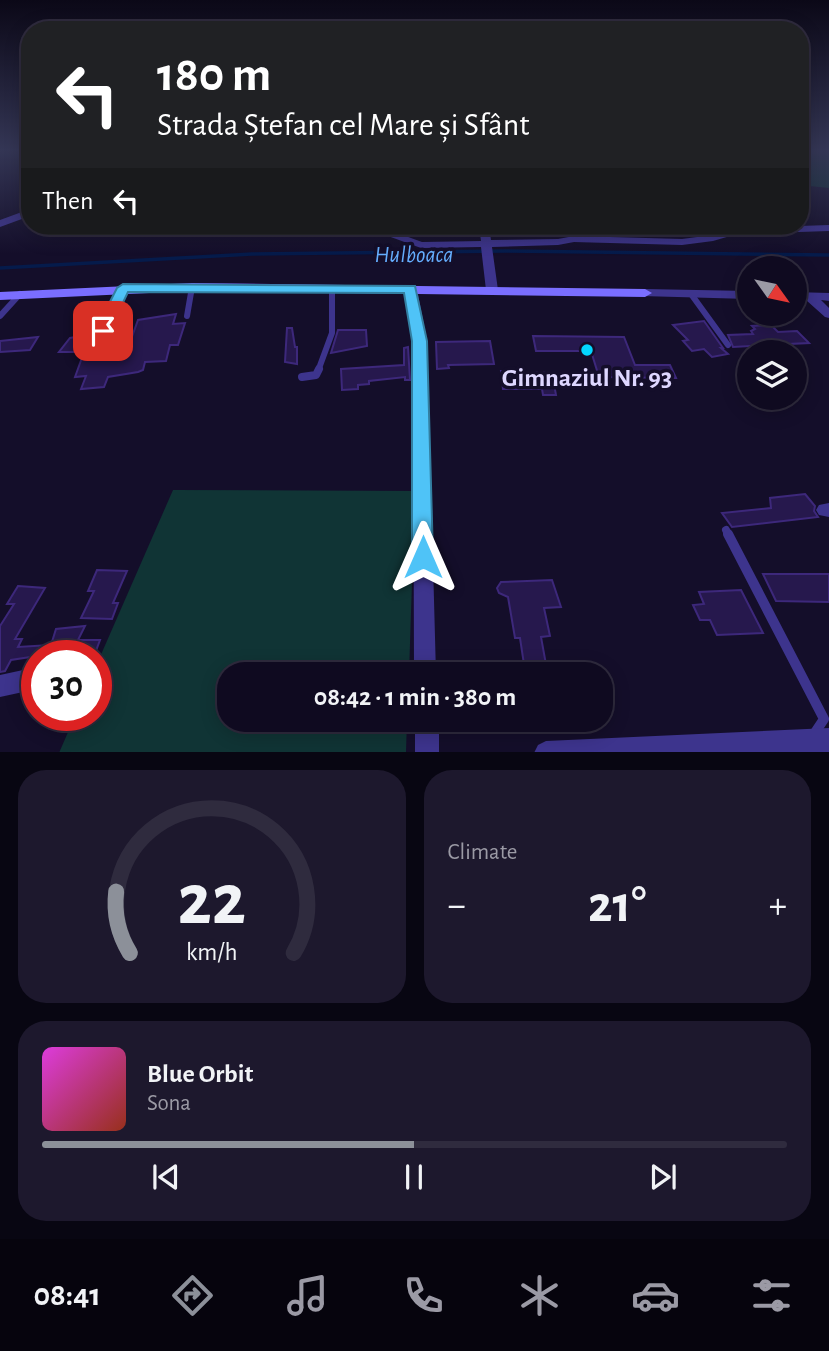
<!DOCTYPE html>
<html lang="en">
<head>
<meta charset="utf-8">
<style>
	:root { --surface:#0f0a20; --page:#1d182d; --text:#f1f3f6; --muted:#9b9aa5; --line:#2f2b3e; --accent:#8c9099 }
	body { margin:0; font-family:"Alegreya Sans",sans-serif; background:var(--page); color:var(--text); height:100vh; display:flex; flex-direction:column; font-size:26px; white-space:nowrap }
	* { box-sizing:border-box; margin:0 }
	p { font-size:23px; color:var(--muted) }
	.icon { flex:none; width:38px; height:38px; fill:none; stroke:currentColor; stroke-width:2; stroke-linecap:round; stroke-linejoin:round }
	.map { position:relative; height:752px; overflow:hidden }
	.panel { display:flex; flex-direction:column; gap:18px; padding:18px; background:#080612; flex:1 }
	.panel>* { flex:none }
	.guide { position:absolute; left:21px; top:21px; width:788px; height:214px; border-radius:28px; box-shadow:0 4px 18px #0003,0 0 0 2px var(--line); background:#202124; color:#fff; overflow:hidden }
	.needle { width:46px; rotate:123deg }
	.fabs { position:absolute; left:737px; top:256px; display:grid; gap:14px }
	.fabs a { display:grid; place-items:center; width:70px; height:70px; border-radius:50%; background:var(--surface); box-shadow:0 4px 18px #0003,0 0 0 2px var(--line); font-size:35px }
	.speed { position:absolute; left:21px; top:640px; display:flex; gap:14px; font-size:35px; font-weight:700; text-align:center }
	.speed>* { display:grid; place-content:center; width:91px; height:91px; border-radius:50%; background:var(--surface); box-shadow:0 4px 18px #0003,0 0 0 2px var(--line); line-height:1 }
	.speed .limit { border:10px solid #d22; background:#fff; color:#111 }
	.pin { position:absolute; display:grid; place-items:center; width:60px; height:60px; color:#fff; margin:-30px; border-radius:14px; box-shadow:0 4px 10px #0006 }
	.me { position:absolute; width:77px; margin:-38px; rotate:0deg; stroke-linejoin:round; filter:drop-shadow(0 0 5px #0008) }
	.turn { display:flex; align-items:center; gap:24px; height:147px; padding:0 21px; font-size:32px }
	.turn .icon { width:91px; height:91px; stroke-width:2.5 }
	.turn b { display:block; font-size:49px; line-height:60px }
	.then { display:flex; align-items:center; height:66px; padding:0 21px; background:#0003; gap:14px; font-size:26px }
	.big { font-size:52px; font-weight:700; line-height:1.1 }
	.panel .tile { flex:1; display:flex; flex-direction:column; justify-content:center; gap:10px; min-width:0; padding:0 24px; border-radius:28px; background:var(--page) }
	.panel .dial { align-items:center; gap:0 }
	.dial svg { height:182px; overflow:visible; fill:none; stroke:var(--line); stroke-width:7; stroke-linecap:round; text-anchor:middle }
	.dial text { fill:var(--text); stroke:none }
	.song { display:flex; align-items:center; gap:21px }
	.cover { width:84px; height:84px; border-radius:10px; background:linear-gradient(135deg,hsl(300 70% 55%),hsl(10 70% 35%)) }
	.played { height:7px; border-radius:4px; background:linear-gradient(90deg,var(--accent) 50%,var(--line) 50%) }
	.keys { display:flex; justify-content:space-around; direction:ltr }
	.heat { display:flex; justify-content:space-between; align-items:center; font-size:38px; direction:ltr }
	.panel .tiles { flex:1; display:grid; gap:18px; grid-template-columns:1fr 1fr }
	.tile:last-child { grid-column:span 2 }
	.trip { position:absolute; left:217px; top:662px; width:396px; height:70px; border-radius:28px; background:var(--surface); box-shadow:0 4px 18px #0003,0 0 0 2px var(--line); font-weight:700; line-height:70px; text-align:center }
	.menu { display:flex; height:112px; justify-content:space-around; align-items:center; background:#06040d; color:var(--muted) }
	.menu .icon { width:49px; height:49px }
	.menu .selected { color:var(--accent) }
	.menu b { font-size:32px; color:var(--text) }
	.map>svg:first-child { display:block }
	.green { fill:#103435 }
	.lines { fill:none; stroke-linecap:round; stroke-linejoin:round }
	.stream { stroke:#051b4b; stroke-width:3.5 }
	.building { fill:#26184d; stroke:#3d287b; stroke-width:2 }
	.lane-far2 { stroke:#3d348d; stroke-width:6 }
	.lane-far1 { stroke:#3d348d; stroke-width:8 }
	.lane { stroke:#3d348d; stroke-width:10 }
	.street { fill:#3d348d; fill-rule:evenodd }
	.secondary { fill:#7a6eff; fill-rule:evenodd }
	.route { fill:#4fc3f7; stroke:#337fa1; stroke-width:2 }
	.poi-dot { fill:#03d6ff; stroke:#140e2a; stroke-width:2.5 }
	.labels { text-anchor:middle; stroke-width:7; stroke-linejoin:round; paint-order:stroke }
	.far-water-label { font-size:23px; font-style:italic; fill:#65aeff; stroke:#140e2a }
	.poi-label { font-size:26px; font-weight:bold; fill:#ded7ff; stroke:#140e2a }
</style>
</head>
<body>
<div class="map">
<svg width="829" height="753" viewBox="0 0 829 753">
	<rect width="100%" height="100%" fill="#140e2a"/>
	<g class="green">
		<path d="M800,149h29v39l-29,-3z"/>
		<path d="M173,490l242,1 -6,183h-180v45h178l-1,33 -347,1 16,-37h21v-50z"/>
	</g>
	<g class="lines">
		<path class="stream" d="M0,268l252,-14 253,-3 324,4"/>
	</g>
	<g class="building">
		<path d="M176,314l-3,10 12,-1 -7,22h-8l-4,16 -21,1 -2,8 -5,2 -30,5 -4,10 -23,2 5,-13 -11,1 9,-25h-25l11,-14 11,-2 9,-13h11l-14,23 3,5 4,2 6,-6 29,-2 9,-25z"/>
		<path d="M704,321l19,27h-2l7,6 -16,3 -8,-8 -12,2 -9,-10 5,-1 -15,-15z"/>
		<path d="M771,325l7,7 19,-1 12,12 -20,1 7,8h-21l-6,-7 -36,2 -5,-12 25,-1 -2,-3 4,-2 -3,-3z"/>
		<path d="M287,328h5l3,19h2v17l-12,-2z"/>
		<path d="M338,330h28l1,16 -36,7z"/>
		<path d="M533,336l91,1 11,28h35l6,13 -77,-1 -8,-26h-55z"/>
		<path d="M38,337l-8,13 -30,2v-11z"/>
		<path d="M490,341l4,23 -46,1 1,3 -12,1 -1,-27z"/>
		<path d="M408,347l2,33h-5v-3l-36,4v3l-11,1v4l-16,1 -1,-21 63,-4v-17z"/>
		<path d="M501,371l51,2 4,22h-13l-1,-6h-39z"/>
		<path d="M805,494l10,12 -1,5 4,6 -86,10 -10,-14 49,-5 -1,-10z"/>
		<path d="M97,570l30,1 -14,32h5l-6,16 -31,-1 13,-27h-6z"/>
		<path d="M763,574h66v28l-53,-1z"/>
		<path d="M552,580l9,27 -17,1 6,28 -9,1 6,33 -22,1 -5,-33h-5l-7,-41 -9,-4 -2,-5 4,-6z"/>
		<path d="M18,586l27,2 -30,51h7l-4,8 33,-2 5,-16 29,-3 -7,14h22l-6,16h-57l-26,4 -6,11 -5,1v-46l14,-22h-7z"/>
		<path d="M741,590l22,43 -46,2 -7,-15h-10l-7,-15 11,-1 -5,-12z"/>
	</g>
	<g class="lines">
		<g class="lane-far2">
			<path d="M691,294l37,51"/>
			<path d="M0,316l20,-22"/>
			<path d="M187,316l5,-29"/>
			<path d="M93,347l22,-37 8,-22"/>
			<path d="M318,371l14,-38v-45"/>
		</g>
		<g class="lane-far1">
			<path d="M302,377l14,-2 3,-6"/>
			<path d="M726,530l3,6"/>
		</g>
		<path class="lane" d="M728,534l96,185 -10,15"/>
		<g class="street">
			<path d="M30,209v7l-30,11v-7z"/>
			<path d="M829,225v6l-92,3 -24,7 -31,4 -108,-3 -16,3 -66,2 6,43 -6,4 -6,-4 -5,-43 -60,1 -33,-12 -130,1 -18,-11h12l8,5 129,-1 33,12 59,-1 -2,-15h10l2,14 67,-1 16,-3 108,3 30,-4 24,-7z"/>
			<path d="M411,285l6,4 10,52 9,333h-22l-1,-333 -8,-52z"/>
			<path d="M645,289l104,2v8l-108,-3 -2,-3z"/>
			<path d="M794,292l35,1v8l-8,-1 8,8v10l-4,-1 -19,-17h-12z"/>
			<path d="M829,503v14l-10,-2 -3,-5 3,-5z"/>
			<path d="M37,667v22l-37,8v-22z"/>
			<rect x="415" y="719" width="24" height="34"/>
			<path d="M829,728v25h-295l4,-8 8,-4z"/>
		</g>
		<path class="secondary" d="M192,283l453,6 7,4 -7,4 -453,-6 -192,9v-8z"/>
	</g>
	<linearGradient id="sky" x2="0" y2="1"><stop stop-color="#0b0817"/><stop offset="0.59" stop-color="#343655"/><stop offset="1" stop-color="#343655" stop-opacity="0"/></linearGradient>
	<rect width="829" height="254" fill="url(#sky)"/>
	<path class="route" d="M123,284l292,2 12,55 6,216 -3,6 -7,3 -8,-3 -3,-6v-216l-8,-48 -276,-1 -20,42h-10l-3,-3 22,-43z"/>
	<circle class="poi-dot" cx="587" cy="350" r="7"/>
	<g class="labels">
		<g class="far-water-label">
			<text x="414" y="262">Hulboaca</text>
		</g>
		<g class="poi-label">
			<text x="587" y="386">Gimnaziul Nr. 93</text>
		</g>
	</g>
</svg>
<div class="fabs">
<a><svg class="needle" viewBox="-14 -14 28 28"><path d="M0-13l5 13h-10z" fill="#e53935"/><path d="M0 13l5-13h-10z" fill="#9b9aa5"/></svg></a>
<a><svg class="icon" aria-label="layers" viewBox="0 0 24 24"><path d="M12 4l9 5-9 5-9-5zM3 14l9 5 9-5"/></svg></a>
</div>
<div class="speed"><div class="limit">30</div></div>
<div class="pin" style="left:103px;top:331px;background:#d93025"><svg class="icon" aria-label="arrive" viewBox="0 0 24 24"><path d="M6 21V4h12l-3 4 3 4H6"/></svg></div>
<svg class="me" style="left:423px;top:557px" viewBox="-20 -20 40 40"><path d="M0-17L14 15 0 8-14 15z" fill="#4fc3f7" stroke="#fff" stroke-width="4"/></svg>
<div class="trip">08:42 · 1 min · 380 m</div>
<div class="guide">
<div class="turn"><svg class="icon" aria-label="left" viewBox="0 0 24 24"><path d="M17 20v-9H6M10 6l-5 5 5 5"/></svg><div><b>180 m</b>Strada Ștefan cel Mare și Sfânt</div></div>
<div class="then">Then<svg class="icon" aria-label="left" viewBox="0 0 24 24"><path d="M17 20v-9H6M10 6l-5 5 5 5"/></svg></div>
</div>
</div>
<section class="panel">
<div class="tiles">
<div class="tile dial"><svg viewBox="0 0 100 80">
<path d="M14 69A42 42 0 1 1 86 69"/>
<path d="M14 69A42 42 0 0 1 8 42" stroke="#8c9099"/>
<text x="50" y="56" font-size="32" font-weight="700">22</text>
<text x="50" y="72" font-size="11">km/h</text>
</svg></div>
<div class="tile"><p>Climate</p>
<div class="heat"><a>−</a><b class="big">21°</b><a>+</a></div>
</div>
<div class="tile">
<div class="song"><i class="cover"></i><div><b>Blue Orbit</b><p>Sona</p></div></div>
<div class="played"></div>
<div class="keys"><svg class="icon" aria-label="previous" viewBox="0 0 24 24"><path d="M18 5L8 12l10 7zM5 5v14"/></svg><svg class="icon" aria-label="pause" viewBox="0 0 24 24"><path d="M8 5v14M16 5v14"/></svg><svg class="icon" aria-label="next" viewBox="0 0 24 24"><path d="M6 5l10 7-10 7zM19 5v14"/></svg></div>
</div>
</div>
</section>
<nav class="menu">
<b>08:41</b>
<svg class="icon selected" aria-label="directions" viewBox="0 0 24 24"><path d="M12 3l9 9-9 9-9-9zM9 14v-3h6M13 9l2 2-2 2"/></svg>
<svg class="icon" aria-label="music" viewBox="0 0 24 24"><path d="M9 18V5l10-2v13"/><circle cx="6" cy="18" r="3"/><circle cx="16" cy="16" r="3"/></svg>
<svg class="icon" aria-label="phone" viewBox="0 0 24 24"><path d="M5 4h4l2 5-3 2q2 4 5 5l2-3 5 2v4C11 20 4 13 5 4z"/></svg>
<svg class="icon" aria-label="climate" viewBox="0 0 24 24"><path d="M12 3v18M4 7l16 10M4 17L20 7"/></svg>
<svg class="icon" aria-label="car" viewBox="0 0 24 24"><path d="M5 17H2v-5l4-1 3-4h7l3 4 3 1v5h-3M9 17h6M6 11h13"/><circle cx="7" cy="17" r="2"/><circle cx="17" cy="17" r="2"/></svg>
<svg class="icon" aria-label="filters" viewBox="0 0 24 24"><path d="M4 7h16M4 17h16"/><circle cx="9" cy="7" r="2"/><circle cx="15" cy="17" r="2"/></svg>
</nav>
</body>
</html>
